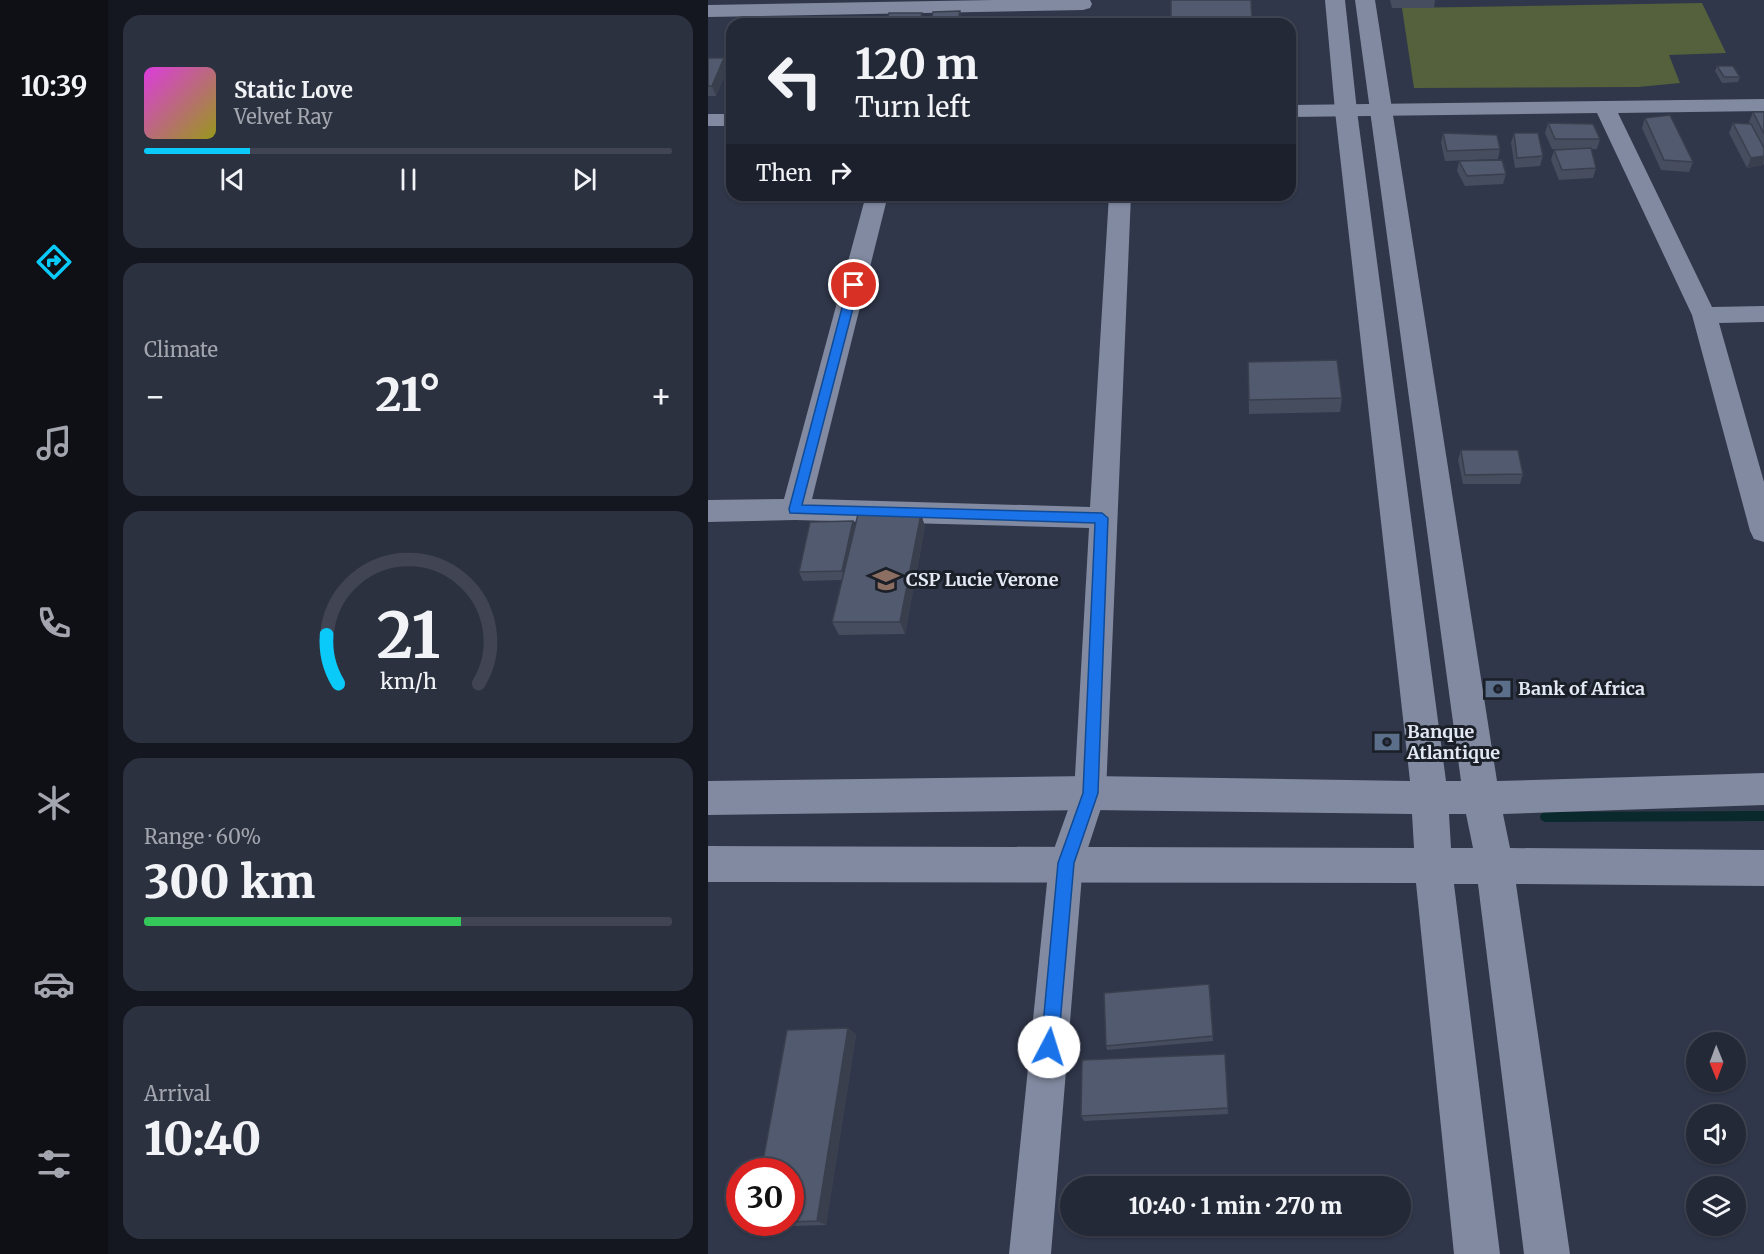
<!DOCTYPE html>
<html lang="en">
<head>
<meta charset="utf-8">
<style>
	:root { --surface:#242938; --page:#2c3140; --text:#f1f3f6; --muted:#a3a6ae; --line:#414553; --accent:#0acafa }
	body { margin:0; font-family:Merriweather,serif; background:var(--page); color:var(--text); height:100vh; display:flex; flex-direction:column; font-size:22px; white-space:nowrap }
	* { box-sizing:border-box; margin:0 }
	p { font-size:20px; color:var(--muted) }
	.icon { flex:none; width:33px; height:33px; fill:none; stroke:currentColor; stroke-width:2; stroke-linecap:round; stroke-linejoin:round }
	.map { position:relative; flex:1; overflow:hidden }
	.sheet { display:flex; flex-direction:column; gap:15px; padding:15px; background:#14171f; width:600px }
	.sheet>* { flex:none }
	.banner { position:absolute; left:18px; top:18px; width:570px; height:183px; border-radius:18px; box-shadow:0 2px 4px #0004,0 0 0 2px var(--line); background:#242938; color:var(--text); overflow:hidden }
	.needle { width:39px; rotate:179deg }
	.buttons { position:absolute; left:978px; top:1032px; display:grid; gap:12px }
	.buttons a { display:grid; place-items:center; width:60px; height:60px; border-radius:50%; background:var(--surface); box-shadow:0 2px 4px #0004,0 0 0 2px var(--line); font-size:30px }
	.speed { position:absolute; left:18px; top:1158px; display:flex; gap:12px; font-size:30px; font-weight:700; text-align:center }
	.speed>* { display:grid; place-content:center; width:78px; height:78px; border-radius:50%; background:var(--surface); box-shadow:0 2px 4px #0004,0 0 0 2px var(--line); line-height:1 }
	.speed .limit { border:9px solid #d22; background:#fff; color:#111 }
	.pin { position:absolute; display:grid; place-items:center; width:51px; height:51px; color:#fff; margin:-26px; border:3px solid #fff; border-radius:50%; box-shadow:0 2px 6px #0007 }
	.me { position:absolute; width:66px; margin:-33px; rotate:5deg; stroke-linejoin:round; filter:drop-shadow(0 0 4px #0008) }
	.turn { display:flex; align-items:center; gap:21px; height:126px; padding:0 30px; font-size:27px }
	.turn .icon { width:78px; height:78px; stroke-width:2.5 }
	.turn b { display:block; font-size:42px; line-height:51px }
	.then { display:flex; align-items:center; height:57px; padding:0 30px; background:#0003; gap:12px; font-size:22px }
	.big { font-size:45px; font-weight:800; line-height:1.1 }
	.sheet .card { flex:1; display:flex; flex-direction:column; justify-content:center; gap:9px; min-width:0; padding:0 21px; border-radius:18px; background:var(--page) }
	.sheet .dial { align-items:center; gap:0 }
	.dial svg { height:156px; overflow:visible; fill:none; stroke:var(--line); stroke-width:7; stroke-linecap:round; text-anchor:middle }
	.dial text { fill:var(--text); stroke:none }
	.song { display:flex; align-items:center; gap:18px }
	.cover { width:72px; height:72px; border-radius:9px; background:linear-gradient(135deg,hsl(300 70% 55%),hsl(60 70% 35%)) }
	.played { height:6px; border-radius:3px; background:linear-gradient(90deg,var(--accent) 20%,var(--line) 20%) }
	.keys { display:flex; justify-content:space-around; direction:ltr }
	.heat { display:flex; justify-content:space-between; align-items:center; font-size:33px; direction:ltr }
	.charge { height:9px; border-radius:4px; background:linear-gradient(90deg,#34c759 60%,var(--line) 0) }
	.trip { position:absolute; left:352px; top:1176px; width:351px; height:60px; border-radius:30px; background:var(--surface); box-shadow:0 2px 4px #0004,0 0 0 2px var(--line); font-weight:800; line-height:60px; text-align:center }
	main { display:flex; flex:1; min-height:0 }
	.dock { display:flex; flex-direction:column; width:108px; justify-content:space-around; align-items:center; background:#0e1016; color:var(--muted) }
	.dock .icon { width:42px; height:42px }
	.dock .selected { color:var(--accent) }
	.dock b { font-size:27px; color:var(--text) }
	.map>svg:first-child { display:block }
	.green { fill:#54613c }
	.lines { fill:none; stroke-linecap:round; stroke-linejoin:round }
	.stream { fill:#0a292c; fill-rule:evenodd }
	.street { fill:#818aa0; fill-rule:evenodd }
	.secondary { fill:#818aa0; fill-rule:evenodd }
	.wall { fill:#464d5f }
	.shaded-wall { fill:#393f4d }
	.building { fill:#515a6e; stroke:#393f4d; stroke-width:1.5 }
	.route { fill:#1a73e8; stroke:#114b97; stroke-width:1.5 }
	.labels { text-anchor:middle; stroke-width:6; stroke-linejoin:round; paint-order:stroke }
	.poi-label { font-size:18px; font-weight:bold; fill:#e2e8f4; stroke:#1b1f27; text-anchor:start }
</style>
</head>
<body>
<main>
<nav class="dock">
<b>10:39</b>
<svg class="icon selected" aria-label="directions" viewBox="0 0 24 24"><path d="M12 3l9 9-9 9-9-9zM9 14v-3h6M13 9l2 2-2 2"/></svg>
<svg class="icon" aria-label="music" viewBox="0 0 24 24"><path d="M9 18V5l10-2v13"/><circle cx="6" cy="18" r="3"/><circle cx="16" cy="16" r="3"/></svg>
<svg class="icon" aria-label="phone" viewBox="0 0 24 24"><path d="M5 4h4l2 5-3 2q2 4 5 5l2-3 5 2v4C11 20 4 13 5 4z"/></svg>
<svg class="icon" aria-label="climate" viewBox="0 0 24 24"><path d="M12 3v18M4 7l16 10M4 17L20 7"/></svg>
<svg class="icon" aria-label="car" viewBox="0 0 24 24"><path d="M5 17H2v-5l4-1 3-4h7l3 4 3 1v5h-3M9 17h6M6 11h13"/><circle cx="7" cy="17" r="2"/><circle cx="17" cy="17" r="2"/></svg>
<svg class="icon" aria-label="filters" viewBox="0 0 24 24"><path d="M4 7h16M4 17h16"/><circle cx="9" cy="7" r="2"/><circle cx="15" cy="17" r="2"/></svg>
</nav>
<section class="sheet">
<div class="card">
<div class="song"><i class="cover"></i><div><b>Static Love</b><p>Velvet Ray</p></div></div>
<div class="played"></div>
<div class="keys"><svg class="icon" aria-label="previous" viewBox="0 0 24 24"><path d="M18 5L8 12l10 7zM5 5v14"/></svg><svg class="icon" aria-label="pause" viewBox="0 0 24 24"><path d="M8 5v14M16 5v14"/></svg><svg class="icon" aria-label="next" viewBox="0 0 24 24"><path d="M6 5l10 7-10 7zM19 5v14"/></svg></div>
</div>
<div class="card"><p>Climate</p>
<div class="heat"><a>−</a><b class="big">21°</b><a>+</a></div>
</div>
<div class="card dial"><svg viewBox="0 0 100 80">
<path d="M14 69A42 42 0 1 1 86 69"/>
<path d="M14 69A42 42 0 0 1 8 44" stroke="#0acafa"/>
<text x="50" y="56" font-size="32" font-weight="700">21</text>
<text x="50" y="72" font-size="11">km/h</text>
</svg></div>
<div class="card"><p>Range · 60%</p><b class="big">300 km</b><div class="charge"></div></div>
<div class="card"><p>Arrival</p><b class="big">10:40</b></div>
</section>
<div class="map">
<svg width="1056" height="1254" viewBox="0 0 1056 1254">
	<rect width="100%" height="100%" fill="#30374a"/>
	<path class="green" d="M994,3l24,50 -57,2 11,28 -42,4 -224,1 -12,-80z"/>
	<g class="lines">
		<path class="stream" d="M1056,811v10l-219,1 -4,-2 -1,-3 1,-3 4,-2z"/>
		<g class="street">
			<path d="M285,0h97l2,4 -2,4 -7,2 -375,7v-12z"/>
			<path d="M1056,99v12l-146,2 94,194 52,-1v16l-45,1 45,159v60l-10,-3 -4,-8 -58,-216 -95,-202 -307,4v-12z"/>
			<rect x="0" y="114" width="24" height="12"/>
			<path d="M158,195h22l-76,304 278,8 19,-312h22l-25,598 -23,70 -32,391h-42l40,-391 25,-70 15,-265 -294,-8 -87,2v-22l76,-1z"/>
		</g>
		<path class="secondary" d="M617,0h20l12,111 89,670h15l-106,-781h20l122,781 267,-8v32l-261,9 7,34 254,2v36l-248,-2 54,370h-46l-46,-370h-24l46,370h-46l-38,-371 -708,-1v-36l706,2 -2,-34 -322,-4 -382,5v-34l382,-5 320,5 -75,-670zM741,814h17l7,34h-22z"/>
	</g>
	<g class="wall">
		<path d="M463,0h80l1,24h-81z"/>
		<path d="M682,0h45l-1,8h-42z"/>
		<path d="M0,58l20,10 -12,28h-8z"/>
		<path d="M1009,66l23,11 -2,5 -16,1 -7,-12z"/>
		<path d="M1045,112h11v52l-1,1 -16,3 -18,-35 4,-10 17,1 -1,-2z"/>
		<path d="M937,118l48,44 -4,10 -28,-2 -19,-42z"/>
		<path d="M840,123l52,16 -3,10h-6l5,19 -3,10 -34,2 -8,-20 3,-10 16,-1h-18l-7,-16z"/>
		<path d="M735,133l57,16 -2,10 -53,2 -4,-18z"/>
		<path d="M806,133l29,23 -3,10 -25,2 -4,-25z"/>
		<path d="M751,161l47,13 -3,10 -38,2 -8,-15z"/>
		<path d="M540,362l94,36 -2,14 -91,2z"/>
		<path d="M753,450l62,24 -3,10h-57l-5,-24z"/>
		<path d="M213,514l4,13 -20,107 -66,1 -7,-13 10,-42 -39,1 -4,-9 56,-46z"/>
		<path d="M501,984l4,57 -106,9 -1,-4z"/>
		<path d="M140,1028l8,7 -30,190 -64,2 -11,-4 39,-1v-50z"/>
		<path d="M517,1054l3,60 -144,7 -3,-5z"/>
	</g>
	<g class="shaded-wall">
		<path d="M252,11l1,5 -2,8h-2z"/>
		<path d="M214,13l2,11h-5z"/>
		<path d="M16,58l4,10 -12,28 -4,-10z"/>
		<path d="M1056,156l-1,9 -16,3 4,-10z"/>
		<path d="M213,514l4,13 -20,107 -5,-12z"/>
		<path d="M145,521l4,9 -11,50 -4,-9z"/>
		<path d="M140,1028l8,7 -30,190 -9,-4z"/>
	</g>
	<g class="building">
		<path d="M463,0h80l1,21 -81,1z"/>
		<path d="M252,11l-3,13h-27l3,-12z"/>
		<path d="M181,13h33l-3,11h-33z"/>
		<path d="M0,58h16l-12,28h-4z"/>
		<path d="M1009,66h16l7,11h-16z"/>
		<path d="M1045,112h11v22z"/>
		<path d="M962,115l23,47 -29,-2 -19,-42z"/>
		<path d="M840,123l45,1 7,15h-45z"/>
		<path d="M1025,123l18,1 13,24v8l-13,2z"/>
		<path d="M735,133l54,2 3,14 -53,2z"/>
		<path d="M806,133h24l5,23 -26,2z"/>
		<path d="M883,148l5,20 -34,2 -8,-20z"/>
		<path d="M794,160l4,14 -39,2 -8,-15z"/>
		<path d="M629,360l5,38 -93,2 -1,-38z"/>
		<path d="M753,450h57l5,24 -58,1z"/>
		<path d="M150,514h63l-21,108h-68z"/>
		<path d="M145,521l-11,50 -43,1 11,-50z"/>
		<path d="M501,984l4,52 -107,10 -2,-53z"/>
		<path d="M140,1028l-31,193 -27,1v-50h-29l26,-142z"/>
		<path d="M517,1054l3,54 -147,8 1,-56z"/>
	</g>
	<path class="route" d="M146,281l5,4 -57,220 300,8 6,5 -10,275 -24,70 -16,184 -3,6 -6,2 -6,-2 -2,-6 17,-184 25,-70 12,-270 -305,-10 -1,-4 59,-224z"/>
	<defs>
		<g id="school-bare" transform="scale(2.07)"><path d="M0-5L7-2L0 1L-7-2ZM-4 1L0 2.5L4 1V4Q0 6-4 4Z" fill="#8d6e63" stroke="#1b1f27" stroke-width="2.5" paint-order="stroke"/></g>
		<g id="bank-bare" transform="scale(2.07)"><path d="M-6-4H6V4H-6ZM0-2.3a2.3 2.3 0 1 0 0 4.6a2.3 2.3 0 1 0 0-4.6Z" fill="#5c6f8a" stroke="#1b1f27" stroke-width="2.5" paint-order="stroke"/></g>
	</defs>
	<g fill-rule="evenodd">
		<use href="#school-bare" x="178" y="580"/>
		<use href="#bank-bare" x="790" y="689"/>
		<use href="#bank-bare" x="679" y="742"/>
	</g>
	<g class="labels">
		<g class="poi-label">
			<text x="198" y="586">CSP Lucie Verone</text>
			<text x="810" y="695">Bank of Africa</text>
			<text x="699" y="738">Banque<tspan x="699" dy="21">Atlantique</tspan></text>
		</g>
	</g>
</svg>
<div class="buttons">
<a><svg class="needle" viewBox="-14 -14 28 28"><path d="M0-13l5 13h-10z" fill="#e53935"/><path d="M0 13l5-13h-10z" fill="#a3a6ae"/></svg></a>
<a><svg class="icon" aria-label="sound" viewBox="0 0 24 24"><path d="M4 9h4l5-4v14l-5-4H4zM17 9q2 3 0 6"/></svg></a>
<a><svg class="icon" aria-label="layers" viewBox="0 0 24 24"><path d="M12 4l9 5-9 5-9-5zM3 14l9 5 9-5"/></svg></a>
</div>
<div class="speed"><div class="limit">30</div></div>
<div class="pin" style="left:146px;top:285px;background:#d93025"><svg class="icon" aria-label="arrive" viewBox="0 0 24 24"><path d="M6 21V4h12l-3 4 3 4H6"/></svg></div>
<svg class="me" style="left:341px;top:1047px" viewBox="-20 -20 40 40"><circle r="19" fill="#fff"/><path d="M0-13L10 11 0 6-10 11z" fill="#1a73e8"/></svg>
<div class="trip">10:40 · 1 min · 270 m</div>
<div class="banner">
<div class="turn"><svg class="icon" aria-label="left" viewBox="0 0 24 24"><path d="M17 20v-9H6M10 6l-5 5 5 5"/></svg><div><b>120 m</b>Turn left</div></div>
<div class="then">Then<svg class="icon" aria-label="right" viewBox="0 0 24 24"><path d="M7 20v-9h11M14 6l5 5-5 5"/></svg></div>
</div>
</div>
</main>
</body>
</html>
